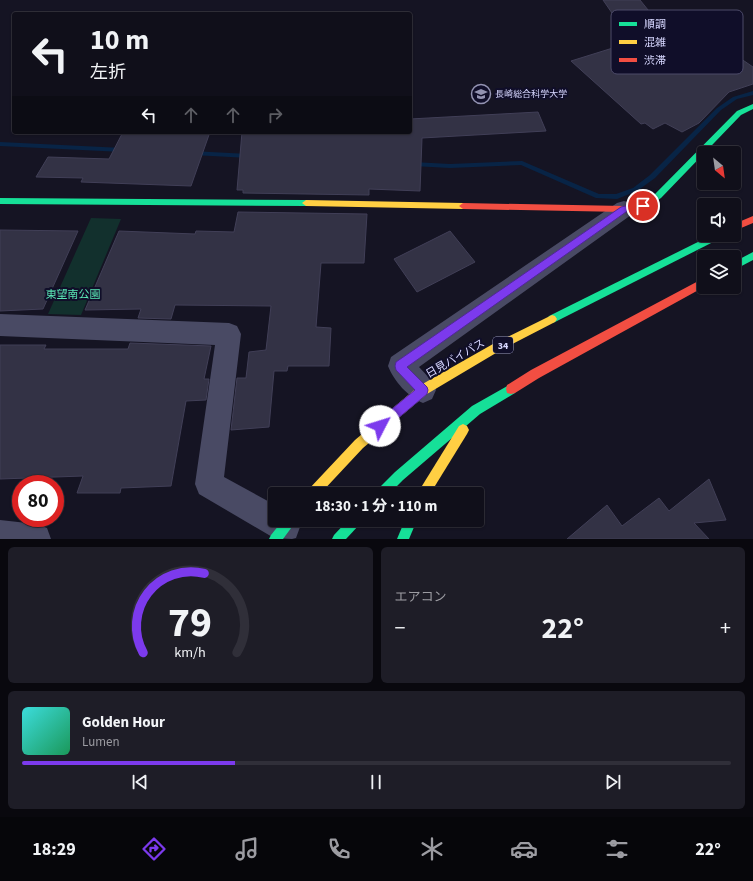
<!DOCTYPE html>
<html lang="ja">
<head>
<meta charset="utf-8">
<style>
	:root { --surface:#100f1a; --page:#1e1d27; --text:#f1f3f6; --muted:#9c9ca2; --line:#302f39; --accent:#7c3aed }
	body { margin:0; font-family:"Source Sans 3","Noto Sans JP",sans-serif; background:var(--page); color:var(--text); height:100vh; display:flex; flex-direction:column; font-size:15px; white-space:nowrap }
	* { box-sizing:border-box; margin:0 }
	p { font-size:13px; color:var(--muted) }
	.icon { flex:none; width:22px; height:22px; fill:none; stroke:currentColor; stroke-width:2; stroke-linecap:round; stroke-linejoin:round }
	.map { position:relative; height:539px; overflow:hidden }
	.sheet { display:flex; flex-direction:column; gap:8px; padding:8px; background:#09080e; flex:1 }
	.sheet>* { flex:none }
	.top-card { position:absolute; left:12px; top:12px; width:400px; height:122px; border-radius:4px; box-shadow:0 1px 3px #0004,0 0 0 1px var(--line); background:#100f1a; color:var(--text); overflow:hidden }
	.needle { width:26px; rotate:151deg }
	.buttons { position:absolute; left:697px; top:146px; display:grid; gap:8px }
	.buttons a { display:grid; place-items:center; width:44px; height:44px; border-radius:4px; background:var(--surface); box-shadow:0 1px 3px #0004,0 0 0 1px var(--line); font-size:20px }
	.speed { position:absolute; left:12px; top:475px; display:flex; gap:8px; font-size:20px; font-weight:700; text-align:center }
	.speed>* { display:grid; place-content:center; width:52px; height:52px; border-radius:50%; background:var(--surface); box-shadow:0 1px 3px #0004,0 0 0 1px var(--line); line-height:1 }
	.speed .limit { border:6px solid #d22; background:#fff; color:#111 }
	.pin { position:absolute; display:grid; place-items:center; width:34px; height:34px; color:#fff; margin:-17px; border:2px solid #fff; border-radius:50%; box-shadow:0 1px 4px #0007 }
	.me { position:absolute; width:44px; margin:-22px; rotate:50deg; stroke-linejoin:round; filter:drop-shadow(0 0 3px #0008) }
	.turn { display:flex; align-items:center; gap:14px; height:84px; padding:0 12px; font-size:18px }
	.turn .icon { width:52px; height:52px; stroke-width:2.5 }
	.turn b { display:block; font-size:28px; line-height:34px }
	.lanes { display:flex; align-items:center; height:38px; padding:0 12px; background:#0003; justify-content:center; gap:20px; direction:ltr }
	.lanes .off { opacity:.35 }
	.big { font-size:30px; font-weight:700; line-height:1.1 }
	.sheet .card { flex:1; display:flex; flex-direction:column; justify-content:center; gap:6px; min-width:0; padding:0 14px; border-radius:6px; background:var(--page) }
	.sheet .dial { align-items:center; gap:0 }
	.dial svg { height:104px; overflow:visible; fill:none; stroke:var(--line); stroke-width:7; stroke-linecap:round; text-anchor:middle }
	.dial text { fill:var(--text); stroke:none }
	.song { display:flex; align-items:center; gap:12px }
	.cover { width:48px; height:48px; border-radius:6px; background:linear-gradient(135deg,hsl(180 70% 55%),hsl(150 70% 35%)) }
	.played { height:4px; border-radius:2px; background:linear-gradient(90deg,var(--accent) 30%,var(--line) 30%) }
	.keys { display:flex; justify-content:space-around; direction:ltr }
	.heat { display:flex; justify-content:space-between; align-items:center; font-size:22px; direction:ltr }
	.sheet .tiles { flex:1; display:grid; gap:8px; grid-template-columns:1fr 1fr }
	.card:last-child { grid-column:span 2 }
	.trip { position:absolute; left:268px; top:487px; width:216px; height:40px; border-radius:4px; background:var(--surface); box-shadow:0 1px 3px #0004,0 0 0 1px var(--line); font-weight:700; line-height:40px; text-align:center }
	.menu { display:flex; height:64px; justify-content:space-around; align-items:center; background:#06060a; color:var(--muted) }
	.menu .icon { width:28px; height:28px }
	.menu .current { color:var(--accent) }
	.menu b { font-size:18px; color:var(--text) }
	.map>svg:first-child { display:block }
	.green { fill:#12302d }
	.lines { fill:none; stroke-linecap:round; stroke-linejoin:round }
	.stream { fill:#082446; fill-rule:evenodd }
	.building { fill:#333245; stroke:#413f57 }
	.street { fill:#494a64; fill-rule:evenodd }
	.fast { fill:#16e098; fill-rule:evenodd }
	.slow { fill:#ffcf43; fill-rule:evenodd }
	.jam { fill:#f24e42; fill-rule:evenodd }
	.route { fill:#7c3aed; stroke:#51269a }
	.labels { text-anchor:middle; stroke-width:4; stroke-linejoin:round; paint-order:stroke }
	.far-poi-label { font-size:9px; fill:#d7d7ff; stroke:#100e29; text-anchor:start }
	.shield { fill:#100e29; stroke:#9b9bbf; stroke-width:1 }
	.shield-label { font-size:10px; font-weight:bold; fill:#d7d7ff }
	.park-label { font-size:11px; fill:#5ae7b5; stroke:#100e29 }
	.street-label { font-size:11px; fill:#d7d7ff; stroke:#100e29 }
	.key { fill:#100e29; stroke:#4c4a69; stroke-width:1 }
	.key-label { font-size:11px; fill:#d7d7ff }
</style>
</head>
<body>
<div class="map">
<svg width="753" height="539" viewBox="0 0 753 539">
	<rect width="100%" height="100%" fill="#151423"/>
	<path class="green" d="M91,218l30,1 -40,96 -33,-1z"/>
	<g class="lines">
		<g class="stream">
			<path d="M753,91v4l-16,4 -16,11 -66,68 -18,13 -20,8 -21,-1 -75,-33 -71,3 -37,-2 -3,-2 3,-2 37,2 72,-3 77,33h17l17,-6 17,-13 67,-67 16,-11z"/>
			<path d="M0,142l123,6 3,2 -3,2 -123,-6z"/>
			<path d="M191,151l58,3 3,2 -3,2 -56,-3h-2z"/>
		</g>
	</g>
	<g class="building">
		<path d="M603,0h37l25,31 25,-7 63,43v17l-24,8 -30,31 -17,9 -17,-9 -12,6 -8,-6 -4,1 -70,-63 61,-19z"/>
		<path d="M538,112l8,19 -124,7 -2,53 -51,-2v6l-126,-2v-3h-6l5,-58h168v-13z"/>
		<path d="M123,132h87l-19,54 -110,-4 2,-4 -47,-1 12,-20 61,2z"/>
		<path d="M238,212l129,2 -3,49h-43l-5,64 15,1 -2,38h-41l-1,5h-13l-5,56 -38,3 6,-52h9l3,-26 17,-2 5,-44 -96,-1 -4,14 -33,-1 3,-9 -56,1 34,-79 76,3 1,-3 38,1z"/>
		<path d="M0,230l78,1 -35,78 -43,2z"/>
		<path d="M450,231l25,31 -58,30 -23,-33z"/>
		<path d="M130,343l81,3 -7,33h5l-3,21 -20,1 -15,85 -50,2 -1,5h-43l6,-17 -83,3v-134h46l-2,4h84z"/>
		<path d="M709,479l17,41 -32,3 15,16h-142l40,-34 15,21 37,-28 10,13z"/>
	</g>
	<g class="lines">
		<g class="street">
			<path d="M624,201l7,2 3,6 -3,6 -212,152 13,14 4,9 -4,9 -9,4c-15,-6 -29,-22 -35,-37l3,-9 226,-154z"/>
			<path d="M0,314l229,9 8,3 4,8 -17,143 51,28v15h22l3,7 -4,11 -4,1 -18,-1 -75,-44 -4,-10 20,-139 -215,-9z"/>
			<path d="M0,520l36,4 11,4 4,11h-51z"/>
		</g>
		<g class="fast">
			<path d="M753,104v5l-12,6 -80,83 -6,4h-6l-1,-2 7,-6 82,-83z"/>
			<path d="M0,198l306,2 4,3 -4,3 -306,-2z"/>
			<path d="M712,235h12l-1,2 -168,85 -3,1 -3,-1 -2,-3 2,-3z"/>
			<path d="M753,252v8l-19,10v-8z"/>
			<path d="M511,384l4,1 1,4 -1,4 -35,21 -77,66 -14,14h-14l2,-4 18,-18 77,-66z"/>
			<path d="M283,520h14l-14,19h-14l2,-4z"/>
			<path d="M348,520h14l-2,4 -14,15h-14l2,-4z"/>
			<path d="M405,520h12l-8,19h-12z"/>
		</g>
		<g class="slow">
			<path d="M306,200l157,3 4,3 -4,3 -157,-3 -4,-3z"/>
			<path d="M552,315l3,1 2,3 -2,3 -54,28 -74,44 -64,54 -43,46h-14l2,-4 47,-50 64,-54 74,-42z"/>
			<path d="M463,424l4,2 2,4 -2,4 -37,60h-13l42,-68z"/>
		</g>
		<g class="jam">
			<path d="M652,197l4,3c-7,10 -20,10 -32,12l-161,-3 -4,-3 4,-3 161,3 17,-3z"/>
			<path d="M753,216v7l-19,8v-7z"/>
			<path d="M704,278v9l-165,91 -24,15 -4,1 -4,-1 -1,-4 1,-4 24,-15z"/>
		</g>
	</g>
	<path class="route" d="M643,202l4,4 -1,2 -20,4 -219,155 20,20 1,3 -1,4 -43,36 -4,2 -4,-2 -1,-4 1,-4 39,-32 -19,-20 -1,-4 1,-4 225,-155z"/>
	<defs>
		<g id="university-ring" transform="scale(1)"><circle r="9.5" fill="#100e29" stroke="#9393b2" stroke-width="1.5"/><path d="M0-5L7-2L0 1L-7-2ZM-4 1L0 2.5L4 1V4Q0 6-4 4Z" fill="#9393b2"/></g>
	</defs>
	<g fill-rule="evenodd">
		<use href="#university-ring" x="481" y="94"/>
	</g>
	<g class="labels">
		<g class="far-poi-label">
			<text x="495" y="97">長崎総合科学大学</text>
		</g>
		<rect class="shield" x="493" y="337" width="20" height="16" rx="3"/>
		<g class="shield-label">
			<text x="503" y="349">34</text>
		</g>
		<g class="park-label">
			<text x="73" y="298">東望南公園</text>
		</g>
		<g class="street-label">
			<text transform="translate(455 358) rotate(-30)" y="4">日見バイパス</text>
		</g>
	</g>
	<rect x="611" y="10" width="132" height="64" rx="6" class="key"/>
	<rect x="619" y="22" width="18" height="4" fill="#16e098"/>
	<rect x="619" y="40" width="18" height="4" fill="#ffcf43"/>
	<rect x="619" y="58" width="18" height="4" fill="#f24e42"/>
	<g class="key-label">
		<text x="644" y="28">順調</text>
		<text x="644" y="46">混雑</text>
		<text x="644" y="64">渋滞</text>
	</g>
</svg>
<div class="buttons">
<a><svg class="needle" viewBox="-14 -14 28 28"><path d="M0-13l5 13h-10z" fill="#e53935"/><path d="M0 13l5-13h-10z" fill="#9c9ca2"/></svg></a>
<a><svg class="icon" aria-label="sound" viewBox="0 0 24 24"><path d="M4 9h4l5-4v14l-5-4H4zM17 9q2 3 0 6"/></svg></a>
<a><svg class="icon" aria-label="layers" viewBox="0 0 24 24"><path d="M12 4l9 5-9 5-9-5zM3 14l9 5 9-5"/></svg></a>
</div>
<div class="speed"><div class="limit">80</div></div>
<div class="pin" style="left:643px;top:206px;background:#d93025"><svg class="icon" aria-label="arrive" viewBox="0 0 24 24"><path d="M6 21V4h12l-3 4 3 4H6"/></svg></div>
<svg class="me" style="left:380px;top:426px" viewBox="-20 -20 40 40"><circle r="19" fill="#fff"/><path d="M0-13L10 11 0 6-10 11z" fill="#7c3aed"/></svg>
<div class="trip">18:30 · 1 分 · 110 m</div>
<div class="top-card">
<div class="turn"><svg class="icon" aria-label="left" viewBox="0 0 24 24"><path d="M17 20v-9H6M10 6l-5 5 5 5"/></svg><div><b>10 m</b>左折</div></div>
<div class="lanes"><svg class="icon" aria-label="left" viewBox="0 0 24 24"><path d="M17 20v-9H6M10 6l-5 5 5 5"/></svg><svg class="icon off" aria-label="ahead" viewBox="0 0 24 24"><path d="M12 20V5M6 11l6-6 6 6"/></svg><svg class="icon off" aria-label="ahead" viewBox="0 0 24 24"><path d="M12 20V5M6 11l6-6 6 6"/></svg><svg class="icon off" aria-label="right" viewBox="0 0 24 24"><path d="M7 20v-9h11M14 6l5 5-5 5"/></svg></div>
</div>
</div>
<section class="sheet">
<div class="tiles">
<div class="card dial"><svg viewBox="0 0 100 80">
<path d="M14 69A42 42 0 1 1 86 69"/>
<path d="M14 69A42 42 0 0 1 61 8" stroke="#7c3aed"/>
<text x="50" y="56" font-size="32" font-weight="700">79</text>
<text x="50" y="72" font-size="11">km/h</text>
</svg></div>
<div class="card"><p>エアコン</p>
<div class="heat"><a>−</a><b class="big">22°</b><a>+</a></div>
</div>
<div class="card">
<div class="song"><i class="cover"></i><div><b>Golden Hour</b><p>Lumen</p></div></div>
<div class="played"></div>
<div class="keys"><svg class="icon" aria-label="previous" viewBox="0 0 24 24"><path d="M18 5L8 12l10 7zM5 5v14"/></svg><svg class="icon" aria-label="pause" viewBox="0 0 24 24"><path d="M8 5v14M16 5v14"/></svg><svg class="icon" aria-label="next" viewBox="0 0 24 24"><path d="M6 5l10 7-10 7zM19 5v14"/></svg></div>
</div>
</div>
</section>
<nav class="menu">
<b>18:29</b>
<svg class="icon current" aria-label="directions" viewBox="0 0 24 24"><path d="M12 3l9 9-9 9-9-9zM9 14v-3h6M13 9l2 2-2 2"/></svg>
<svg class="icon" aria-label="music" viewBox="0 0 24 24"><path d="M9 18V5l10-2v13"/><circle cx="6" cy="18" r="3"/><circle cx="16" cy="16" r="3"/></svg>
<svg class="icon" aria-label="phone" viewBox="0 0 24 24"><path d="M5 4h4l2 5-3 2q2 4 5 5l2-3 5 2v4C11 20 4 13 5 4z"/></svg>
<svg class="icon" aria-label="climate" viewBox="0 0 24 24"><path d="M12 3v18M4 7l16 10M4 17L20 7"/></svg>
<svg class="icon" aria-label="car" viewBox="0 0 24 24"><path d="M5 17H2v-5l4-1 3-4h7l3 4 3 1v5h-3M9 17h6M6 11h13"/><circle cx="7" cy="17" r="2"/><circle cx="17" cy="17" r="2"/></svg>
<svg class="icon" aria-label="filters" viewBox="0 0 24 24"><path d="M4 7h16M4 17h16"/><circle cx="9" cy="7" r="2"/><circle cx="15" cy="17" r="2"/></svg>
<b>22°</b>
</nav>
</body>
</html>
